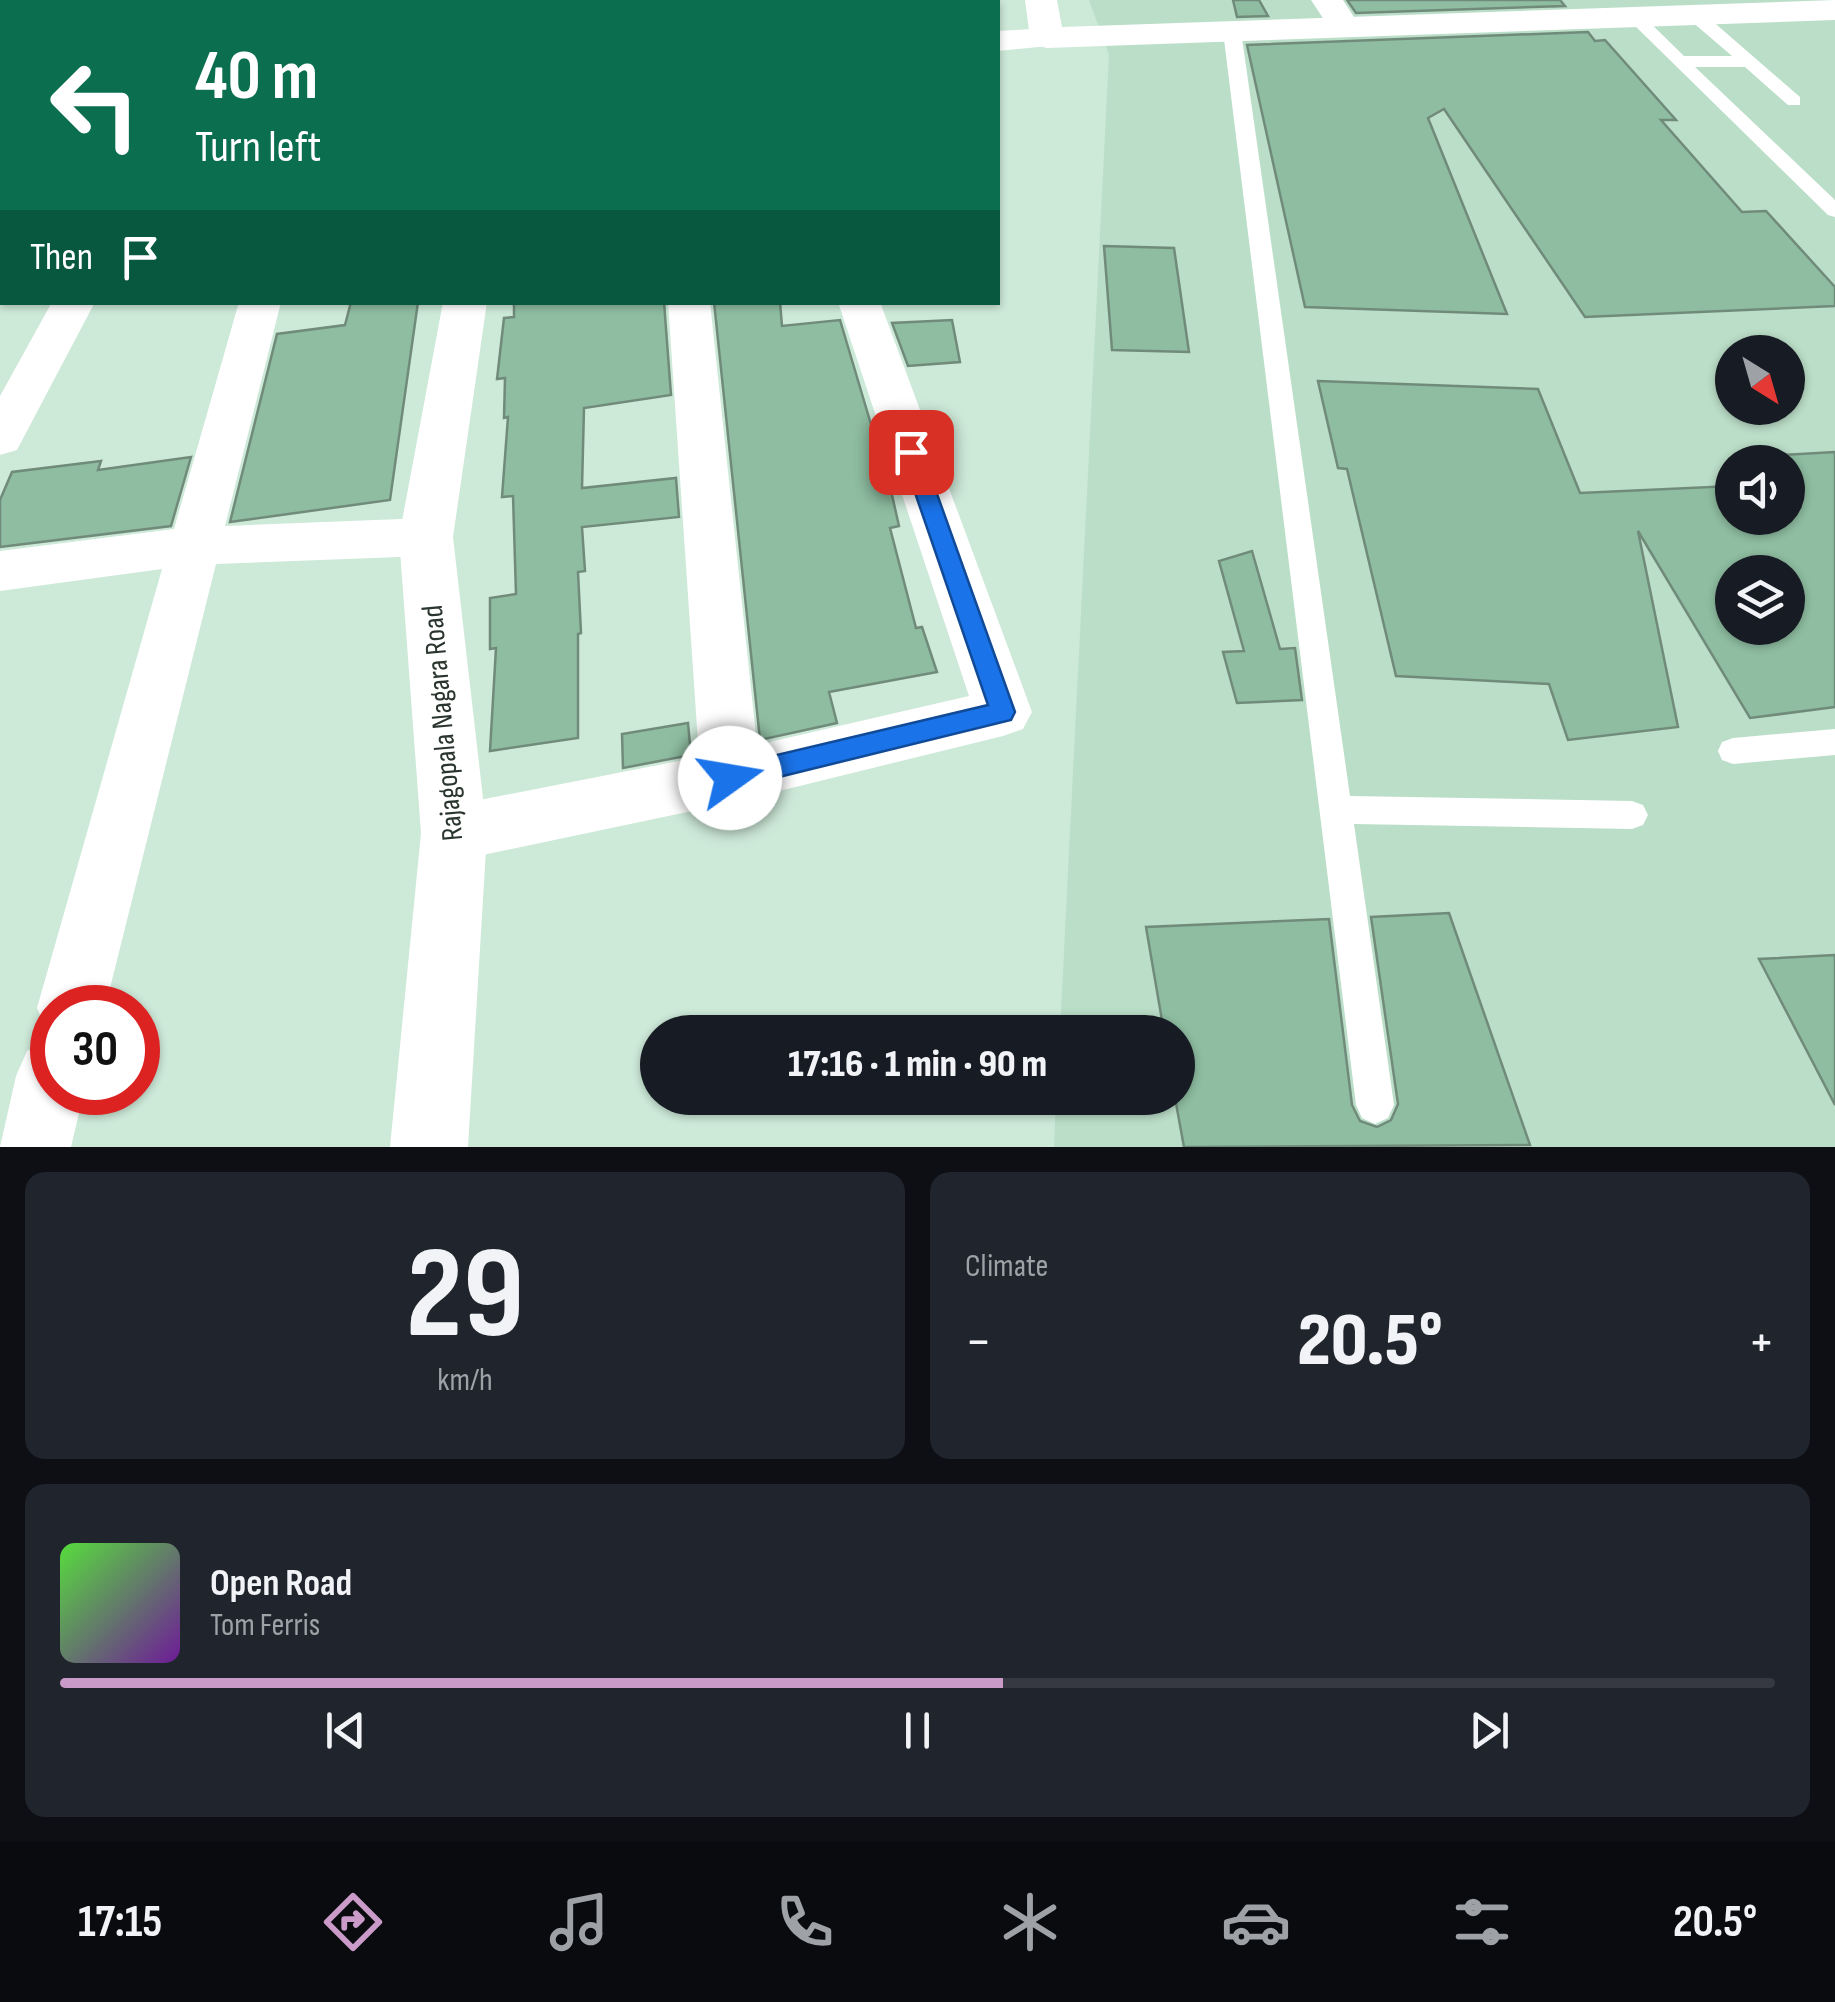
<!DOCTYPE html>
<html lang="en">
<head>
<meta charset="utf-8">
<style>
	:root { --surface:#171b24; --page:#20242c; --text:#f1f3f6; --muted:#9ea1a6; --line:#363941; --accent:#ca9bc9 }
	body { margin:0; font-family:"Sofia Sans Condensed",sans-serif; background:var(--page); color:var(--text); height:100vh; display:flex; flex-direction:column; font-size:38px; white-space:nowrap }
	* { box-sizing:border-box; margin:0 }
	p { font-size:32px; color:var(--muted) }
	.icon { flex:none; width:55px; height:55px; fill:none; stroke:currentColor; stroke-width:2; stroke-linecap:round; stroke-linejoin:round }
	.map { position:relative; height:1147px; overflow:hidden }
	.details { display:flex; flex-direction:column; gap:25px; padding:25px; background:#0d0f14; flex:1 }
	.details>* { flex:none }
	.hud { position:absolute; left:0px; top:0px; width:1000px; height:305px; box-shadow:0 2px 8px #0004; background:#0b6e4f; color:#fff; overflow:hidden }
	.needle { width:65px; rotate:143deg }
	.tools { position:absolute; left:1715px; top:335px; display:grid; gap:20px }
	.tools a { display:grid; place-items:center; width:90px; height:90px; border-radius:50%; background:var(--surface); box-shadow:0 2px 8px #0004; font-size:50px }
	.speed { position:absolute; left:30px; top:985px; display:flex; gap:20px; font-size:50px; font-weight:700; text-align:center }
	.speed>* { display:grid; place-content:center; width:130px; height:130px; border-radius:50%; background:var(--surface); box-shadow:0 2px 8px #0004; line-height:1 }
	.speed .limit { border:15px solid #d22; background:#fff; color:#111 }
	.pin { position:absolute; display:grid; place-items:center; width:85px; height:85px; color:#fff; margin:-42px; border-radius:20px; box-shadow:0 5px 15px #0006 }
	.me { position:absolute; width:110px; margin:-55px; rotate:77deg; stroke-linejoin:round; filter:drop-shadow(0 0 8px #0008) }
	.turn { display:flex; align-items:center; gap:35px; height:210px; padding:0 30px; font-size:45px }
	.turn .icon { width:130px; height:130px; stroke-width:2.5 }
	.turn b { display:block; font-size:70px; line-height:85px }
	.then { display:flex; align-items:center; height:95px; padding:0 30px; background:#0003; gap:20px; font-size:38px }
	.big { font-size:75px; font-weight:800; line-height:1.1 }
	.details .tile { flex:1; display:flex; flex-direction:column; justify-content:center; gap:15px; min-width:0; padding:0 35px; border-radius:20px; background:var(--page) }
	.details .dial { align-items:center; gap:0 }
	.dial b { font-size:130px; line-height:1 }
	.song { display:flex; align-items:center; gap:30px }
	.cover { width:120px; height:120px; border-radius:15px; background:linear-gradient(135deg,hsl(110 70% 55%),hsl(280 70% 35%)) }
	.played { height:10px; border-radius:5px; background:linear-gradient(90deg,var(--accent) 55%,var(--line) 55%) }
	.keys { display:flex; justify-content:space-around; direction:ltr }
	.heat { display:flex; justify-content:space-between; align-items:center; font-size:55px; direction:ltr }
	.details .tiles { flex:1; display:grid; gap:25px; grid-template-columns:1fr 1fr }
	.tile:last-child { grid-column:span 2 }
	.trip { position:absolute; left:640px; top:1015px; width:555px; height:100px; border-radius:50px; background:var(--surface); box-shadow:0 2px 8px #0004; font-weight:800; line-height:100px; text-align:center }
	.tabs { display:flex; height:160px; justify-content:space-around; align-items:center; background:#090b0e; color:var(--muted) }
	.tabs .icon { width:70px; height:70px }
	.tabs .current { color:var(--accent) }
	.tabs b { font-size:45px; color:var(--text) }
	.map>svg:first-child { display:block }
	.built { fill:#bbdec8; fill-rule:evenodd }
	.building { fill:#8ebda1; stroke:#718b7b; stroke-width:2.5; fill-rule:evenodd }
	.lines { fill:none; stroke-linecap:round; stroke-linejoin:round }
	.lane { fill:#fff; fill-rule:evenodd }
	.street { fill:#fff; fill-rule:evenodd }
	.secondary { fill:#fff; fill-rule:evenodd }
	.route { fill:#1a73e8; stroke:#114b97; stroke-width:2.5 }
	.labels { text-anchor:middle; stroke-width:9; stroke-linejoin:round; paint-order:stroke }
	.street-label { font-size:30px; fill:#2a352e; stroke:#fff }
</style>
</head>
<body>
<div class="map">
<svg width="1835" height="1147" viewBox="0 0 1835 1147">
	<rect width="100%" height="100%" fill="#cde9d8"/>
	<path class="built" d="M1089,0h746v1147h-781l2,-49h122v-66h-118l49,-977zM1732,352h56v56h-56zM1732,462h56v56h-56zM1732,572h56v56h-56z"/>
	<g class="building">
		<path d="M1233,0h26l9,16 -31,1z"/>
		<path d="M1347,0h213l5,6 -209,7z"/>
		<path d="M1588,32l7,9 10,-1 71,80h-15l81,92 24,-1 69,76v19l-250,11 -141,-208 -16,9 79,196 -202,-7 -58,-262z"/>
		<path d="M1104,246l70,2 15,104 -77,-2z"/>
		<path d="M351,302h67l-28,198 -160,22 47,-188 68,-9z"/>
		<path d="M514,302h150l7,93 -87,13 -2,80 94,-10 3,39 -97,10 3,44 -7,1 3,61 -3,1v104l-88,13 6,-103 -6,1v-51l26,-4 -3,-98 -11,1 6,-80 -4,1 1,-40 -8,1 7,-61 10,-1z"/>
		<path d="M714,302h66l2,24 58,-6 52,175 7,31 -9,2 26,100 6,-1 15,45 -108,20 8,31 -77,17z"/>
		<path d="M952,320l8,42 -52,4 -16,-43z"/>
		<path d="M1318,381l220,8 42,104 152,-7v32h56v-56h-53l-4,-4 104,-6v255l-85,11 -112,-187 40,196 -110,13 -19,-56 -153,-8 -49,-207 -9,-1zM1732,572h56v56h-56z"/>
		<path d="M191,457l-20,69 -171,21v-47l12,-28 89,-11 -3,9z"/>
		<path d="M1252,551l28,98 15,-1 7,52 -65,3 -14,-51 21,-1 -25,-90z"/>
		<path d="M688,723l3,32 -68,13 -1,-34z"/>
		<path d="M1449,913l81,232 -346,2 -9,-49 3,-66h-14l-18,-105 183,-8 23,186 8,16 17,6 14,-7 7,-16 -27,-187z"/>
		<path d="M1835,955v150l-76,-146z"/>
	</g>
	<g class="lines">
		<g class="lane">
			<path d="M1690,12h12l98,85v8h-12l-43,-38h-50l140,133v17l-7,-2 -201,-197 14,-4 43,42h48l-42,-36z"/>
			<path d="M1232,26l9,5 109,765 282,5 11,4 5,10 -5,10 -11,4 -278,-5 40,281 -6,13 -13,6 -13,-6 -6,-13 -133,-1074z"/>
			<path d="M1835,729v26l-102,9 -11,-4 -4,-9 4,-9 11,-4z"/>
		</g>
		<g class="street">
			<path d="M782,0h32v2h-31z"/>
			<path d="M890,0h32l1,2h-31z"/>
			<path d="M1311,0h32l18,28 -5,7h-22z"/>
			<rect x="0" y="13" width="2" height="20"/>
			<path d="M1047,28l12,3 4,7 -4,7 -61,6v-20z"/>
			<rect x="0" y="60" width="2" height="20"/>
			<path d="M2,112v24l-2,1v-24z"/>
			<rect x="0" y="208" width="2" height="24"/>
			<path d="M52,302h43l-78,148 -17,5v-59z"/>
			<path d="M239,302h42l-56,224 201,-8 18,6 8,13 -8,13 -18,6 -210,8 -111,444h-53v26l-5,-2 -10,-24 125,-439 -162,22v-40l174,-22z"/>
			<path d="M668,302h42l47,443 212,-49 -131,-394h42l152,410 -9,17 -20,7 -273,67 -276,58 -22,-8 -9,-20 9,-20 22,-8 245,-48z"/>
			<path d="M52,1040v52h32l-13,55h-71l16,-71 11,-25z"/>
		</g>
		<g class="secondary">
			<path d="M1025,0h32l5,27 773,-27v20l-788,28 -12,-3 -5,-7z"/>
			<path d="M443,302h44l-34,235 34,296 -19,314h-78l31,-314 -22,-296z"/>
		</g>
	</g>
	<path class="route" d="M911,444l11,8 93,260 -4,8 -281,69 -9,-4 -4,-7 4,-8 9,-4 258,-61 -87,-253z"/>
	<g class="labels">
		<g class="street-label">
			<text transform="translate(442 723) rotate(-95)" y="10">Rajagopala Nagara Road</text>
		</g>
	</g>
</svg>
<div class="tools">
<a><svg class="needle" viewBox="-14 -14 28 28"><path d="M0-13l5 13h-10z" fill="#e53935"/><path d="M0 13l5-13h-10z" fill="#9ea1a6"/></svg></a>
<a><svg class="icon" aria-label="sound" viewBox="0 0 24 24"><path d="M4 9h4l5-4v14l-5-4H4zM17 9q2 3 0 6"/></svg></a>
<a><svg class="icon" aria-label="layers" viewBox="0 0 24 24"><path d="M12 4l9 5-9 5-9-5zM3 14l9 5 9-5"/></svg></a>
</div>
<div class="speed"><div class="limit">30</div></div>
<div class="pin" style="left:911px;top:452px;background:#d93025"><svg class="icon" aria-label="arrive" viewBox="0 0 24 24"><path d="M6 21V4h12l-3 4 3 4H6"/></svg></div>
<svg class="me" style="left:730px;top:778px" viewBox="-20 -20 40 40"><circle r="19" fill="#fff"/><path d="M0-13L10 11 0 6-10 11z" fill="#1a73e8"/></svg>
<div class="trip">17:16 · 1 min · 90 m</div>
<div class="hud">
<div class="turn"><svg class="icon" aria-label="left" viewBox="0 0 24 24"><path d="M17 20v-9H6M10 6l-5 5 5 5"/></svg><div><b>40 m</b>Turn left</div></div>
<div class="then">Then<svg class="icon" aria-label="arrive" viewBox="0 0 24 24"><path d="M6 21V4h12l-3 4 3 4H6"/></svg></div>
</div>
</div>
<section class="details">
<div class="tiles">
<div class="tile dial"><b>29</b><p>km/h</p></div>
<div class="tile"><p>Climate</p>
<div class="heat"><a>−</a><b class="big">20.5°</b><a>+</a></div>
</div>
<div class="tile">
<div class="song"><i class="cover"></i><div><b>Open Road</b><p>Tom Ferris</p></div></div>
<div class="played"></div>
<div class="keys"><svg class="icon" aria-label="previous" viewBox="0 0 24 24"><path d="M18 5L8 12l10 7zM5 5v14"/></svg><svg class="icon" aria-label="pause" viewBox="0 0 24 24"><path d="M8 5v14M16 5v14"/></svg><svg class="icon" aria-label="next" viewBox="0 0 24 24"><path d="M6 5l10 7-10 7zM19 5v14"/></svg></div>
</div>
</div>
</section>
<nav class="tabs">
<b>17:15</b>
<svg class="icon current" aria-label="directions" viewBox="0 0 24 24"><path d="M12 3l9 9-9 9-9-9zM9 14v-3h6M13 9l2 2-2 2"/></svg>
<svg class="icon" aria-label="music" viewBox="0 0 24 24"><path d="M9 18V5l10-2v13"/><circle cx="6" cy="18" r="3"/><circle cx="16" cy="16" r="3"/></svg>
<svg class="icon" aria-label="phone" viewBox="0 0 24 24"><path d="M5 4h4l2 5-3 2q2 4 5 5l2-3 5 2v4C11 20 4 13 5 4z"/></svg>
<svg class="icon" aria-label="climate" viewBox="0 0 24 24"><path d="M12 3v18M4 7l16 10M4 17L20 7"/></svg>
<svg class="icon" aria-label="car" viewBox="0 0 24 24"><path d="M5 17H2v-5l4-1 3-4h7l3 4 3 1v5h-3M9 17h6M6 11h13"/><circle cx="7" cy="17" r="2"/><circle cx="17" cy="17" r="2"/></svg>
<svg class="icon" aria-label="filters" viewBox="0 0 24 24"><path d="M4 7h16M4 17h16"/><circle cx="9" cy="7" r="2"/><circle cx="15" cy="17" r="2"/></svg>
<b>20.5°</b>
</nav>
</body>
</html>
